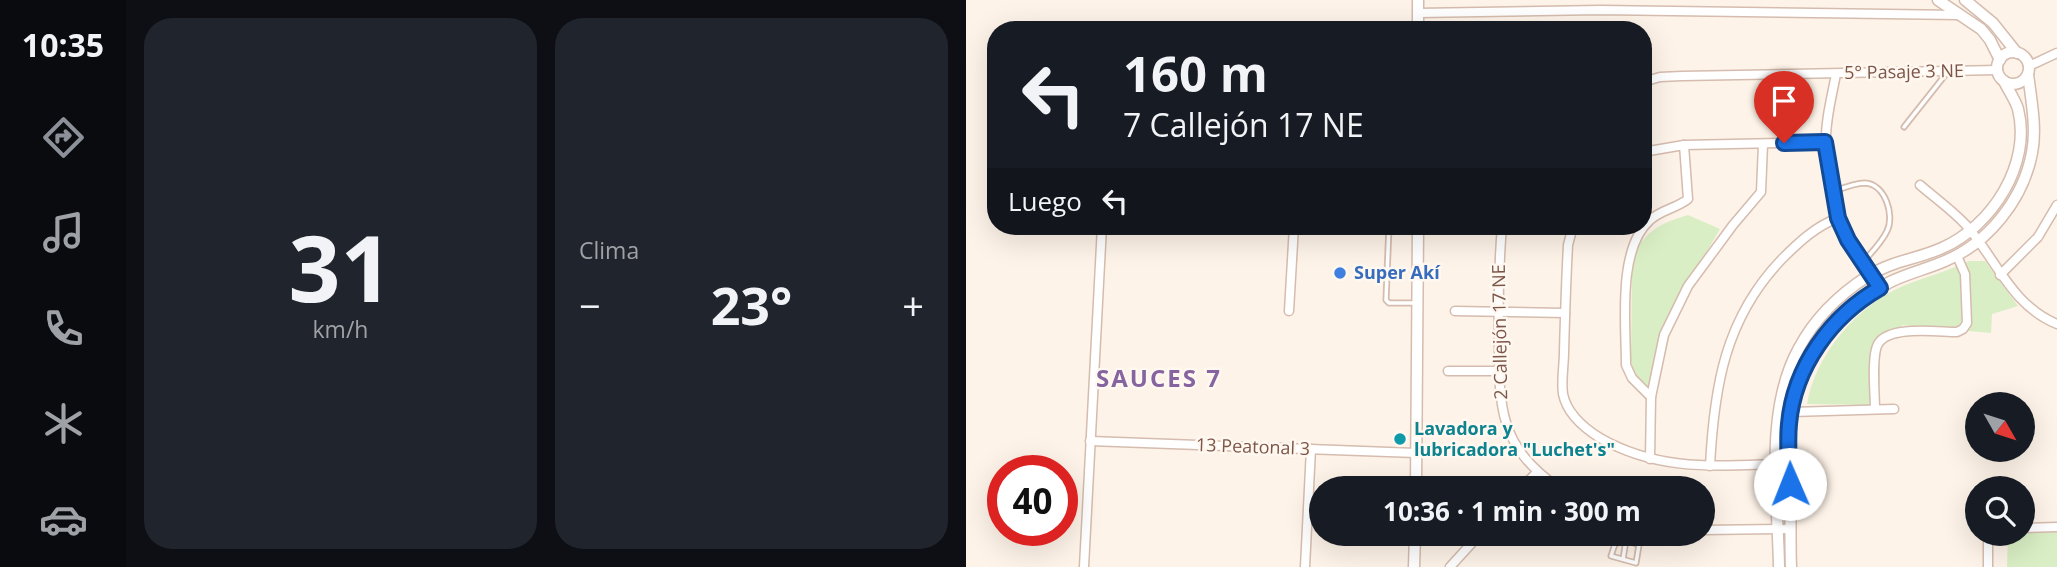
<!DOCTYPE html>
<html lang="es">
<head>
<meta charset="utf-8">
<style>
	:root { --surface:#171b24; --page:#20242c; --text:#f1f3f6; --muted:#9ea1a6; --accent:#8c9099 }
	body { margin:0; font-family:"Open Sans",sans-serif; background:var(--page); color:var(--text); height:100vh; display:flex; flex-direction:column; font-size:26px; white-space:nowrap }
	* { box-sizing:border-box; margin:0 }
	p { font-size:23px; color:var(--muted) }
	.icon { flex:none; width:38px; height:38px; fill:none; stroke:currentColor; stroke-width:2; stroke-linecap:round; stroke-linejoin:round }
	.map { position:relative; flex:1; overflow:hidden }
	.side { display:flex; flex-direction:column; gap:18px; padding:18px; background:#0d0f14; width:840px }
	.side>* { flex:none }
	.banner { position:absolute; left:21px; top:21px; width:665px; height:214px; border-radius:28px; box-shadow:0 7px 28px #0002; background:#171b24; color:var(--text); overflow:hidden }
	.needle { width:46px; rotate:129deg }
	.fabs { position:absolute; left:999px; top:392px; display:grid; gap:14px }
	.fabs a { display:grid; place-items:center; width:70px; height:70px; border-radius:50%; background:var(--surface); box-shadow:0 7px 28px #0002; font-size:35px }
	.speed { position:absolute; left:21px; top:455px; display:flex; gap:14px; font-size:35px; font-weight:700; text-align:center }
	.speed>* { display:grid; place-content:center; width:91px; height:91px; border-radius:50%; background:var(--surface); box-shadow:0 7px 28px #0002; line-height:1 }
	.speed .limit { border:10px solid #d22; background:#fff; color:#111 }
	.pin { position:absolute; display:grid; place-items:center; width:60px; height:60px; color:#fff; margin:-72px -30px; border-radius:50% 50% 50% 0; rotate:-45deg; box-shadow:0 0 7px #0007 }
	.pin .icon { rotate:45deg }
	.me { position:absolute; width:77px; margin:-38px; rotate:359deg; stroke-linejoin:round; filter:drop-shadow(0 0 5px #0008) }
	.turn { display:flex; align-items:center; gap:24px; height:147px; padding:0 21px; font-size:32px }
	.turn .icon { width:91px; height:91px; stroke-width:2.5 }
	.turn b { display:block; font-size:49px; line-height:60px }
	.then { display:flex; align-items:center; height:66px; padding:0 21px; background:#0003; gap:14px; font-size:26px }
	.big { font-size:52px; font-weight:700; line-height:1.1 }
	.side .card { flex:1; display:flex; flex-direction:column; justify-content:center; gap:10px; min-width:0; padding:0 24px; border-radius:28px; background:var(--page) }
	.side .dial { align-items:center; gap:0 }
	.dial b { font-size:91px; line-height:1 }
	.heat { display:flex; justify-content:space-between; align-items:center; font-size:38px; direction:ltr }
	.side .tiles { flex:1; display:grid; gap:18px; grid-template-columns:repeat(2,1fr) }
	.trip { position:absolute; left:343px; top:476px; width:406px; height:70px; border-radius:35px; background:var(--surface); box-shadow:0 7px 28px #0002; font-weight:700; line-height:70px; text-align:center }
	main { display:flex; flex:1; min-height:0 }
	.tabs { display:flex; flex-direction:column; width:126px; justify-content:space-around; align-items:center; background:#090b0e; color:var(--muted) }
	.tabs .icon { width:49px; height:49px }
	.tabs .current { color:var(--accent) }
	.tabs b { font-size:32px; color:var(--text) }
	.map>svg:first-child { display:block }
	.green { fill:#d9eec4 }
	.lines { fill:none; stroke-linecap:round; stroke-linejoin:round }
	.service-casing { stroke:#d5bcae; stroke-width:7 }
	.minor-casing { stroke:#d5bcae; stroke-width:11 }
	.tertiary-casing { stroke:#d5bcae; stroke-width:13 }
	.service { stroke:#fff; stroke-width:3.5 }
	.minor { stroke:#fff; stroke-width:8 }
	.tertiary { stroke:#fff; stroke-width:10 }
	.route-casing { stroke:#114b97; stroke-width:18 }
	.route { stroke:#1a73e8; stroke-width:12 }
	.shop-dot { fill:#3f7fe0; stroke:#fff8f0; stroke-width:2.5 }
	.culture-dot { fill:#0f9aa8; stroke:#fff8f0; stroke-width:2.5 }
	.labels { text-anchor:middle; stroke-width:5; stroke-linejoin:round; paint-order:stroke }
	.street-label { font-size:18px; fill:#7c5548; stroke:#fff8f0 }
	.shop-label { font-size:18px; font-weight:bold; fill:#366cbe; stroke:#fff8f0; text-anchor:start }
	.culture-label { font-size:18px; font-weight:bold; fill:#0d838f; stroke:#fff8f0; text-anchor:start }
	.district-label { font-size:24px; font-weight:bold; letter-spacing:2px; fill:#85649f; stroke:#fff8f0 }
</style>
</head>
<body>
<main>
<nav class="tabs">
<b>10:35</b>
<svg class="icon current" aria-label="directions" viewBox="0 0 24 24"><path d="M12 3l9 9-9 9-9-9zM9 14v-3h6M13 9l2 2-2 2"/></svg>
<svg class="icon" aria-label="music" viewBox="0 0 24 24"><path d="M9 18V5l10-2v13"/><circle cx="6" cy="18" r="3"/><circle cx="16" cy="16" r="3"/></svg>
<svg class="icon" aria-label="phone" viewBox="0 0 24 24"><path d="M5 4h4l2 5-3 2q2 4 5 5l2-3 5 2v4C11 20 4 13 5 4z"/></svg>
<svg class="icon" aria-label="climate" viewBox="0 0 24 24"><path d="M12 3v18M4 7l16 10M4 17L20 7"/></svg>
<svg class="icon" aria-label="car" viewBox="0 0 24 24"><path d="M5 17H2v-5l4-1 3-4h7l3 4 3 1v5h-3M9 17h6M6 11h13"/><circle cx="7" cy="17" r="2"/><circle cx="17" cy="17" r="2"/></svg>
</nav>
<section class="side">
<div class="tiles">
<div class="card dial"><b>31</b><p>km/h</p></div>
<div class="card"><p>Clima</p>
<div class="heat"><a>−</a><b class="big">23°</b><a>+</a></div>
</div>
</div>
</section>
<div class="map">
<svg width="1091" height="567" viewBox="0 0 1091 567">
	<rect width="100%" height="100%" fill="#fef3e8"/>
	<g class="green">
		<path d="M722,215l32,14 -37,63 -19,45 -13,53 -16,-12 -4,-17 1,-102c12,-28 29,-36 56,-44z"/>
		<path d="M1003,261h16l33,45 -26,8 -1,19 -89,-8c-5,5 -14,10 -17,15 -11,17 2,44 -12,65l-66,-1c8,-49 51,-99 96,-118 22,-9 45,-15 66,-25z"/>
		<path d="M1057,529h34v38h-50l1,-33h15z"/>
	</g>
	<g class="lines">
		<g class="service-casing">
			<g id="service">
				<path d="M938,127l42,-53"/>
				<path d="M867,192c10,-4 21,-9 32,-9 20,1 30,32 22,48 -5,11 -15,21 -23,30"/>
				<path d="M423,226l-3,74 3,3h28"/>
				<path d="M660,540l13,5 -3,18 -25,-7 4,-12z"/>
				<path d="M657,559l4,-25"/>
			</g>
		</g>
		<g class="minor-casing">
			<g id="minor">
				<path d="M452,13l183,-3 358,5"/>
				<path d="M1063,66l28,-13"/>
				<path d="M870,74c-4,22 -11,47 -10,69 0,57 22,100 54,145"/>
				<path d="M677,82l17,-5 22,-1 316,-6"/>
				<path d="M677,152l41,-7 141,-3"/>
				<path d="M954,185c15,13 32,25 46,40 30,34 46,81 91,99"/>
				<path d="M536,226c-3,37 -4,75 -3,112 0,68 -1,108 60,150"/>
				<path d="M607,226l-5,19c-2,36 -3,71 -4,107 0,13 -3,29 -1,42 4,20 21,34 37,44 58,33 113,28 177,26"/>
				<path d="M1034,275l38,-38 19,-32"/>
				<path d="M323,311l5,-85"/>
				<path d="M489,311l110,2"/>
				<path d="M482,371h50"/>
				<path d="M685,397l-19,-19 -6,-13c0,-41 -9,-116 24,-145 11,-10 27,-12 38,-21l-4,-54"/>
				<path d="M909,409c0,-15 -4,-53 3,-65 11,-19 59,-12 79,-12l6,-3 4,-6 -2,-49 -8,-18"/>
				<path d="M825,412l103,-3"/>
				<path d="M124,441l326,12"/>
				<path d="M684,459l1,-62 13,-62 24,-49 45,-61 28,-33 2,-48"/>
				<path d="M744,466c4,-79 15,-148 72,-207 17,-17 34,-33 56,-41"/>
				<path d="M556,488l15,-16"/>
				<path d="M1057,528l34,-1"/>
				<path d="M737,530l87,-1"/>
				<path d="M1022,534v33"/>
				<path d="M118,567l18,-341"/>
				<path d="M339,567l6,-118"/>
				<path d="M484,567l30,-33"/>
			</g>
		</g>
		<g class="tertiary-casing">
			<g id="tertiary">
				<path d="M972,0l43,29 9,11 10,20"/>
				<path d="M999,0l28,23 24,30"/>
				<path d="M452,30v-30"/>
				<circle cx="1047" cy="68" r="16"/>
				<path d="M450,488l2,-262"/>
				<path d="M448,567l1,-33"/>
				<path d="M813,567c-1,-70 -15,-156 20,-219 16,-30 41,-54 69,-72 23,-15 50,-17 74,-28 50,-22 90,-84 76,-139 -3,-10 -10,-19 -14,-28"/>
				<path d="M825,567c-1,-25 0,-50 -1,-75 -1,-39 -4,-78 11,-115 18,-42 49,-74 89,-95 18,-9 37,-13 55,-21 43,-18 78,-61 87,-108 5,-25 -1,-54 -4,-79"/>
			</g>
		</g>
		<use href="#service" class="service"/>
		<use href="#minor" class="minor"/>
		<use href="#tertiary" class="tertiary"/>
	</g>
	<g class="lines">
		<g class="route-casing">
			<path id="route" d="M818,143l41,-1 13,76 10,22 32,48c-49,28 -86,79 -91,136 -2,20 0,40 1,60"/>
		</g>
		<use href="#route" class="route"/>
	</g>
	<circle class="shop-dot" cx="374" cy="273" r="7"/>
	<circle class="culture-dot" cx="434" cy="439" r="7"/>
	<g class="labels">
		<g class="street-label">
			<text transform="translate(938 72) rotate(-1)" y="6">5° Pasaje 3 NE</text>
			<text transform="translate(534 332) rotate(-91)" y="6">2 Callejón 17 NE</text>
			<text transform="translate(287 447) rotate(2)" y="6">13 Peatonal 3</text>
		</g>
		<g class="shop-label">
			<text x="388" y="279">Super Akí</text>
		</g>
		<g class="culture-label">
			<text x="448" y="435">Lavadora y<tspan x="448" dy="21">lubricadora "Luchet's"</tspan></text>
		</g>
		<g class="district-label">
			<text x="193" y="387">SAUCES 7</text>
		</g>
	</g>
</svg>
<div class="fabs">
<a><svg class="needle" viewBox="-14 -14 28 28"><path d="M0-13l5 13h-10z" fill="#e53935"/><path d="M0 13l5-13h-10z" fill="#9ea1a6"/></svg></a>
<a><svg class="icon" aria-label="search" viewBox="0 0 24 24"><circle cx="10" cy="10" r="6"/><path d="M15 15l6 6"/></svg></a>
</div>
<div class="speed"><div class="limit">40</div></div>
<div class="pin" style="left:818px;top:143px;background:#d93025"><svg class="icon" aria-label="arrive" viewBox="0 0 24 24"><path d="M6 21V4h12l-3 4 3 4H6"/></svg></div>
<svg class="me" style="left:824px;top:484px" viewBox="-20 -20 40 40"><circle r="19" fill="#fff"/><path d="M0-13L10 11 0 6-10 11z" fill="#1a73e8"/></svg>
<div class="trip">10:36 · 1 min · 300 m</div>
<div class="banner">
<div class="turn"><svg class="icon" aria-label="left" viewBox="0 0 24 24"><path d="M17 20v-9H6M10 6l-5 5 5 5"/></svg><div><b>160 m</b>7 Callejón 17 NE</div></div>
<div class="then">Luego<svg class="icon" aria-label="left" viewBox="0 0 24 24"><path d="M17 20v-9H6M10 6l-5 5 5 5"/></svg></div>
</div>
</div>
</main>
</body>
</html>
